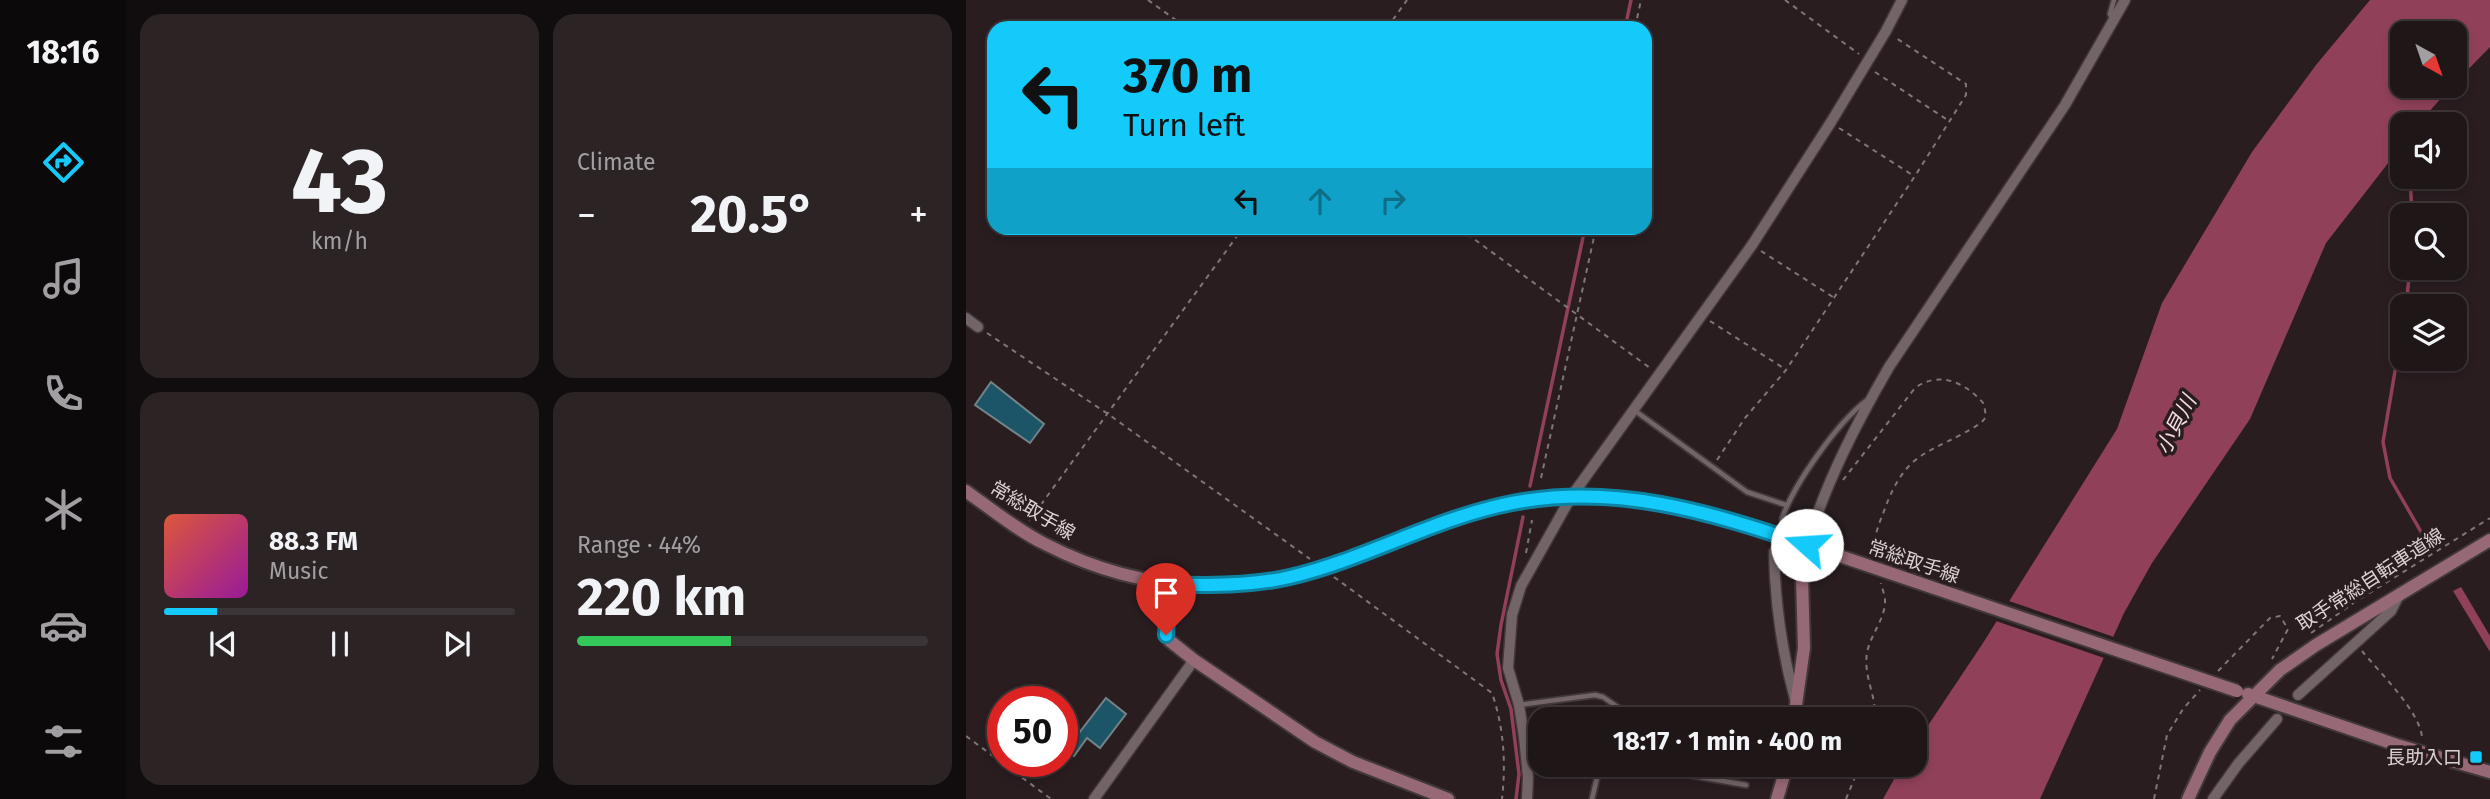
<!DOCTYPE html>
<html lang="en">
<head>
<meta charset="utf-8">
<style>
	:root { --surface:#1f1618; --page:#2c2325; --text:#f1f3f6; --muted:#a19fa2; --line:#3c3537; --accent:#13cafb }
	body { margin:0; font-family:"Fira Sans","Noto Sans JP",sans-serif; background:var(--page); color:var(--text); height:100vh; display:flex; flex-direction:column; font-size:26px; white-space:nowrap }
	* { box-sizing:border-box; margin:0 }
	p { font-size:23px; color:var(--muted) }
	.icon { flex:none; width:38px; height:38px; fill:none; stroke:currentColor; stroke-width:2; stroke-linecap:round; stroke-linejoin:round }
	.map { position:relative; flex:1; overflow:hidden }
	.drawer { display:flex; flex-direction:column; gap:14px; padding:14px; background:#110c0d; width:840px }
	.drawer>* { flex:none }
	.guide { position:absolute; left:21px; top:21px; width:665px; height:214px; border-radius:21px; box-shadow:0 4px 10px #0003,0 0 0 2px var(--line); background:#13cafb; color:#111; overflow:hidden }
	.needle { width:46px; rotate:140deg }
	.fabs { position:absolute; left:1424px; top:21px; display:grid; gap:14px }
	.fabs a { display:grid; place-items:center; width:77px; height:77px; border-radius:14px; background:var(--surface); box-shadow:0 4px 10px #0003,0 0 0 2px var(--line); font-size:35px }
	.speed { position:absolute; left:21px; top:686px; display:flex; gap:14px; font-size:35px; font-weight:700; text-align:center }
	.speed>* { display:grid; place-content:center; width:91px; height:91px; border-radius:50%; background:var(--surface); box-shadow:0 4px 10px #0003,0 0 0 2px var(--line); line-height:1 }
	.speed .limit { border:10px solid #d22; background:#fff; color:#111 }
	.pin { position:absolute; display:grid; place-items:center; width:60px; height:60px; color:#fff; margin:-72px -30px; border-radius:50% 50% 50% 0; rotate:-45deg; box-shadow:0 0 7px #0007 }
	.pin .icon { rotate:45deg }
	.me { position:absolute; width:77px; margin:-38px; rotate:289deg; stroke-linejoin:round; filter:drop-shadow(0 0 5px #0008) }
	.turn { display:flex; align-items:center; gap:24px; height:147px; padding:0 21px; font-size:32px }
	.turn .icon { width:91px; height:91px; stroke-width:2.5 }
	.turn b { display:block; font-size:49px; line-height:60px }
	.lanes { display:flex; align-items:center; height:66px; padding:0 21px; background:#0003; justify-content:center; gap:35px; direction:ltr }
	.lanes .off { opacity:.35 }
	.big { font-size:52px; font-weight:700; line-height:1.1 }
	.drawer .tile { flex:1; display:flex; flex-direction:column; justify-content:center; gap:10px; min-width:0; padding:0 24px; border-radius:21px; background:var(--page) }
	.drawer .dial { align-items:center; gap:0 }
	.dial b { font-size:91px; line-height:1 }
	.song { display:flex; align-items:center; gap:21px }
	.cover { width:84px; height:84px; border-radius:10px; background:linear-gradient(135deg,hsl(10 70% 55%),hsl(300 70% 35%)) }
	.played { height:7px; border-radius:4px; background:linear-gradient(90deg,var(--accent) 15%,var(--line) 15%) }
	.keys { display:flex; justify-content:space-around; direction:ltr }
	.heat { display:flex; justify-content:space-between; align-items:center; font-size:38px; direction:ltr }
	.charge { height:10px; border-radius:5px; background:linear-gradient(90deg,#34c759 44%,var(--line) 0) }
	.drawer .tiles { flex:1; display:grid; gap:14px; grid-template-columns:repeat(2,1fr) }
	.trip { position:absolute; left:562px; top:707px; width:399px; height:70px; border-radius:21px; background:var(--surface); box-shadow:0 4px 10px #0003,0 0 0 2px var(--line); font-weight:700; line-height:70px; text-align:center }
	main { display:flex; flex:1; min-height:0 }
	.tabs { display:flex; flex-direction:column; width:126px; justify-content:space-around; align-items:center; background:#0c090a; color:var(--muted) }
	.tabs .icon { width:49px; height:49px }
	.tabs .selected { color:var(--accent) }
	.tabs b { font-size:32px; color:var(--text) }
	.map>svg:first-child { display:block }
	.water { fill:#904159 }
	.pier { fill:#291d20 }
	.lines { fill:none; stroke-linecap:round; stroke-linejoin:round }
	.stream { stroke:#904159; stroke-width:3.5 }
	.building { fill:#1c5567; stroke:#748389; stroke-width:2 }
	.lane-casing { stroke:#41383a; stroke-width:8 }
	.street-casing { stroke:#41383a; stroke-width:13 }
	.secondary-casing { stroke:#41383a; stroke-width:16 }
	.path { stroke:#807678; stroke-width:2; stroke-dasharray:5 5; stroke-linecap:butt }
	.lane { stroke:#736467; stroke-width:4.5 }
	.street { stroke:#736467; stroke-width:10 }
	.secondary { stroke:#976875; stroke-width:12 }
	.secondary-bridge-casing { stroke:#41383a; stroke-width:16; stroke-linecap:butt }
	.secondary-bridge { stroke:#976875; stroke-width:12 }
	.route-casing { stroke:#0c83a3; stroke-width:18 }
	.route { stroke:#13cafb; stroke-width:12 }
	.poi-dot { fill:#13cafb; stroke:#291d20; stroke-width:2.5 }
	.labels { text-anchor:middle; stroke-width:7; stroke-linejoin:round; paint-order:stroke }
	.street-label { font-size:19px; fill:#dbd2d4; stroke:#291d20 }
	.poi-label { font-size:19px; fill:#dbd2d4; stroke:#291d20; text-anchor:end }
	.water-label { font-size:21px; font-style:italic; fill:#f5dde2; stroke:#291d20 }
</style>
</head>
<body>
<main>
<nav class="tabs">
<b>18:16</b>
<svg class="icon selected" aria-label="directions" viewBox="0 0 24 24"><path d="M12 3l9 9-9 9-9-9zM9 14v-3h6M13 9l2 2-2 2"/></svg>
<svg class="icon" aria-label="music" viewBox="0 0 24 24"><path d="M9 18V5l10-2v13"/><circle cx="6" cy="18" r="3"/><circle cx="16" cy="16" r="3"/></svg>
<svg class="icon" aria-label="phone" viewBox="0 0 24 24"><path d="M5 4h4l2 5-3 2q2 4 5 5l2-3 5 2v4C11 20 4 13 5 4z"/></svg>
<svg class="icon" aria-label="climate" viewBox="0 0 24 24"><path d="M12 3v18M4 7l16 10M4 17L20 7"/></svg>
<svg class="icon" aria-label="car" viewBox="0 0 24 24"><path d="M5 17H2v-5l4-1 3-4h7l3 4 3 1v5h-3M9 17h6M6 11h13"/><circle cx="7" cy="17" r="2"/><circle cx="17" cy="17" r="2"/></svg>
<svg class="icon" aria-label="filters" viewBox="0 0 24 24"><path d="M4 7h16M4 17h16"/><circle cx="9" cy="7" r="2"/><circle cx="15" cy="17" r="2"/></svg>
</nav>
<section class="drawer">
<div class="tiles">
<div class="tile dial"><b>43</b><p>km/h</p></div>
<div class="tile"><p>Climate</p>
<div class="heat"><a>−</a><b class="big">20.5°</b><a>+</a></div>
</div>
<div class="tile">
<div class="song"><i class="cover"></i><div><b>88.3 FM</b><p>Music</p></div></div>
<div class="played"></div>
<div class="keys"><svg class="icon" aria-label="previous" viewBox="0 0 24 24"><path d="M18 5L8 12l10 7zM5 5v14"/></svg><svg class="icon" aria-label="pause" viewBox="0 0 24 24"><path d="M8 5v14M16 5v14"/></svg><svg class="icon" aria-label="next" viewBox="0 0 24 24"><path d="M6 5l10 7-10 7zM19 5v14"/></svg></div>
</div>
<div class="tile"><p>Range · 44%</p><b class="big">220 km</b><div class="charge"></div></div>
</div>
</section>
<div class="map">
<svg width="1524" height="799" viewBox="0 0 1524 799">
	<rect width="100%" height="100%" fill="#291d20"/>
	<g class="water">
		<path d="M1404,0h120v47l-35,36v-50h-52v53h49l-34,38h-15v20l-77,99 -76,176 -98,144 -28,50 -84,186h-157l19,-34h12l1,-20 68,-102 134,-214 45,-126 90,-151 64,-87z"/>
		<path d="M1495,587l29,49v16l-37,-61z"/>
	</g>
	<path class="pier" d="M1040,600l111,38 -10,21 -114,-39z"/>
	<g class="lines">
		<g class="stream">
			<path d="M659,28l6,-28"/>
			<path d="M1444,177l2,38"/>
			<path d="M1440,306l4,-38"/>
			<path d="M1437,324l-20,118 7,36 34,59"/>
			<path d="M564,486l55,-258"/>
			<path d="M550,799l3,-25 -8,-65 -10,-29 -4,-26 4,-29 22,-108"/>
		</g>
	</g>
	<g class="building">
		<path d="M25,382l53,42 -14,19 -55,-38z"/>
		<path d="M140,698l20,16 -26,34 -13,-10 -13,18 -8,-6z"/>
	</g>
	<g class="lines">
		<g class="lane-casing">
			<g id="lane">
				<path d="M1147,20l-3,-6 4,-14"/>
				<path d="M668,410l113,82 39,13"/>
				<path d="M816,519c11,-34 56,-97 84,-118"/>
				<path d="M553,705l76,-10 8,2 32,22"/>
				<path d="M708,765l3,8 69,12"/>
				<path d="M626,799l8,-34"/>
			</g>
		</g>
		<g class="street-casing">
			<g id="street">
				<path d="M0,318l12,9"/>
				<path d="M841,545c19,-63 49,-121 82,-178l176,-262 60,-105"/>
				<path d="M808,552c1,49 8,100 21,147"/>
				<path d="M1332,695l93,-84 9,-18"/>
				<path d="M128,799l100,-139"/>
				<path d="M561,799l1,-22 -4,-40 -5,-32 -11,-37 4,-53 9,-29 50,-89 181,-252 79,-123 55,-91 16,-31"/>
				<path d="M1247,799l25,-35 39,-45"/>
			</g>
		</g>
		<g class="secondary-casing">
			<g id="secondary">
				<path d="M0,491c25,18 51,39 79,53 103,53 204,53 312,12 60,-22 116,-49 181,-56 108,-13 193,20 293,53"/>
				<path d="M203,584l-3,51 4,6 24,19 121,82 38,20 95,37"/>
				<path d="M1282,694l149,51 93,27"/>
				<path d="M828,719l10,-71 -2,-71 5,-32"/>
				<path d="M811,799l10,-34"/>
				<path d="M1222,799l22,-47 20,-32 50,-50 36,-25 174,-105"/>
			</g>
		</g>
		<g class="path">
			<path d="M182,0l39,28"/>
			<path d="M819,0l74,54"/>
			<path d="M421,28l20,-28"/>
			<path d="M669,28l6,-28"/>
			<path d="M909,72l74,49"/>
			<path d="M873,128l75,48"/>
			<path d="M493,228l191,140"/>
			<path d="M795,251l72,46"/>
			<path d="M744,321l75,48"/>
			<path d="M21,333l121,81 202,145"/>
			<path d="M751,460l28,-42 41,-48 129,-194 51,-81v-11l-70,-46"/>
			<path d="M575,478l55,-250"/>
			<path d="M877,480l72,-92c25,-18 51,-5 69,16l2,13 -5,6c-50,32 -74,24 -97,88 -5,13 -12,29 -9,43"/>
			<path d="M63,521l214,-293"/>
			<path d="M560,553l6,-33"/>
			<path d="M368,577l158,116c12,35 14,70 10,106"/>
			<path d="M1345,633l44,-31 135,-84"/>
			<path d="M1396,651c17,21 62,64 60,90"/>
			<path d="M1252,671l52,-53 10,-2 8,13 -16,30"/>
			<path d="M909,719c2,-22 -12,-43 -8,-66 3,-18 19,-35 18,-53 0,-5 -3,-11 -4,-17"/>
			<path d="M0,736l85,63"/>
			<path d="M880,799l14,-34"/>
			<path d="M1188,799l13,-64 16,-26 17,-19"/>
		</g>
		<use href="#lane" class="lane"/>
		<use href="#street" class="street"/>
		<use href="#secondary" class="secondary"/>
		<g class="secondary-bridge-casing">
			<path id="secondary-bridge" d="M865,553l406,138"/>
		</g>
		<use href="#secondary-bridge" class="secondary-bridge"/>
	</g>
	<g class="lines">
		<g class="route-casing">
			<path id="route" d="M200,635l3,-51c41,2 82,2 121,-7 76,-18 145,-59 222,-74 104,-20 197,9 295,42"/>
		</g>
		<use href="#route" class="route"/>
	</g>
	<rect class="poi-dot" x="1503" y="750" width="14" height="14" rx="3.5"/>
	<g class="labels">
		<g class="street-label">
			<text transform="translate(67 510) rotate(31)" y="7">常総取手線</text>
			<text transform="translate(948 561) rotate(19)" y="7">常総取手線</text>
			<text transform="translate(1404 579) rotate(-33)" y="7">取手常総自転車道線</text>
		</g>
		<g class="poi-label">
			<text x="1496" y="764">長助入口</text>
		</g>
		<g class="water-label">
			<text transform="translate(1210 425) rotate(-63)" y="7">小貝川</text>
		</g>
	</g>
</svg>
<div class="fabs">
<a><svg class="needle" viewBox="-14 -14 28 28"><path d="M0-13l5 13h-10z" fill="#e53935"/><path d="M0 13l5-13h-10z" fill="#a19fa2"/></svg></a>
<a><svg class="icon" aria-label="sound" viewBox="0 0 24 24"><path d="M4 9h4l5-4v14l-5-4H4zM17 9q2 3 0 6"/></svg></a>
<a><svg class="icon" aria-label="search" viewBox="0 0 24 24"><circle cx="10" cy="10" r="6"/><path d="M15 15l6 6"/></svg></a>
<a><svg class="icon" aria-label="layers" viewBox="0 0 24 24"><path d="M12 4l9 5-9 5-9-5zM3 14l9 5 9-5"/></svg></a>
</div>
<div class="speed"><div class="limit">50</div></div>
<div class="pin" style="left:200px;top:635px;background:#d93025"><svg class="icon" aria-label="arrive" viewBox="0 0 24 24"><path d="M6 21V4h12l-3 4 3 4H6"/></svg></div>
<svg class="me" style="left:841px;top:545px" viewBox="-20 -20 40 40"><circle r="19" fill="#fff"/><path d="M0-13L10 11 0 6-10 11z" fill="#13cafb"/></svg>
<div class="trip">18:17 · 1 min · 400 m</div>
<div class="guide">
<div class="turn"><svg class="icon" aria-label="left" viewBox="0 0 24 24"><path d="M17 20v-9H6M10 6l-5 5 5 5"/></svg><div><b>370 m</b>Turn left</div></div>
<div class="lanes"><svg class="icon" aria-label="left" viewBox="0 0 24 24"><path d="M17 20v-9H6M10 6l-5 5 5 5"/></svg><svg class="icon off" aria-label="ahead" viewBox="0 0 24 24"><path d="M12 20V5M6 11l6-6 6 6"/></svg><svg class="icon off" aria-label="right" viewBox="0 0 24 24"><path d="M7 20v-9h11M14 6l5 5-5 5"/></svg></div>
</div>
</div>
</main>
</body>
</html>
